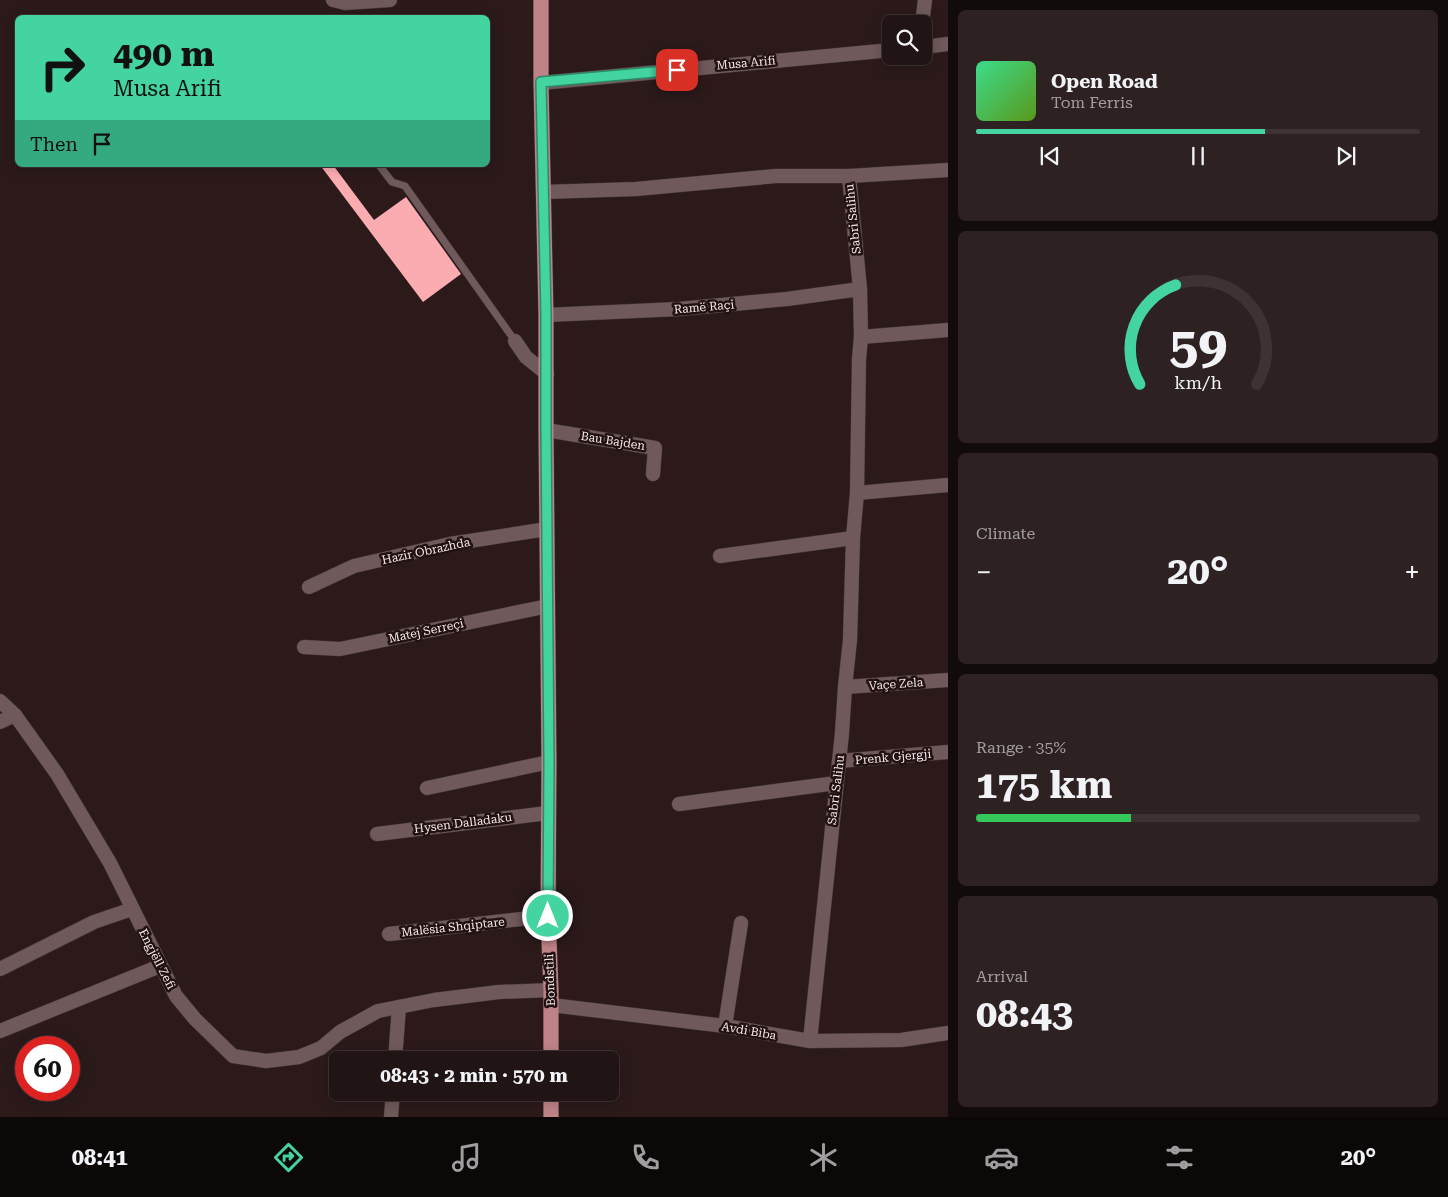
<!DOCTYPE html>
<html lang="en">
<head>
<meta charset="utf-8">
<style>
	:root { --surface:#211414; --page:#2d2122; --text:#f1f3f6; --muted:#a29ea0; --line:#3e3334; --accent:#43d4a0 }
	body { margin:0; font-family:"Roboto Serif",serif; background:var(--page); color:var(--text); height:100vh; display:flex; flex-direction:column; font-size:19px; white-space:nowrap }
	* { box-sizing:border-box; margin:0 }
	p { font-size:16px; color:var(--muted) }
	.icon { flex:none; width:28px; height:28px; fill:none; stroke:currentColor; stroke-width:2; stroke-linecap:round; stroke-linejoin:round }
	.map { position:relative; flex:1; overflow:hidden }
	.details { display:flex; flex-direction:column; gap:10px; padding:10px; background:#120b0b; width:500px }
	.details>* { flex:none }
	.banner { position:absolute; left:15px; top:15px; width:475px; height:152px; border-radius:8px; box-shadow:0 2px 12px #0003,0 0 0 1px var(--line); background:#43d4a0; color:#111; overflow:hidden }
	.fabs { position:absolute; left:882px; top:15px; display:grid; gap:10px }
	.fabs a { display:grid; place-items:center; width:50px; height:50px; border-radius:8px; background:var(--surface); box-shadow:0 2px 12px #0003,0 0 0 1px var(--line); font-size:25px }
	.speed { position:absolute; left:15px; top:1036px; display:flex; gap:10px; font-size:25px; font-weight:700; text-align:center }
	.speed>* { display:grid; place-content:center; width:65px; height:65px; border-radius:50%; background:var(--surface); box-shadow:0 2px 12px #0003,0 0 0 1px var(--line); line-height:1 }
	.speed .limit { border:8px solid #d22; background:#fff; color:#111 }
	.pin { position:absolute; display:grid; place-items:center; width:42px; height:42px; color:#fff; margin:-21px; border-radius:10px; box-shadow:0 2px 8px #0006 }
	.me { position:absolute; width:55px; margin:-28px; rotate:0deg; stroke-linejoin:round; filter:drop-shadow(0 0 4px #0008) }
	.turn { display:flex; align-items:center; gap:18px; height:105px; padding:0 15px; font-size:22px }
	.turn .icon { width:65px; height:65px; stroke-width:2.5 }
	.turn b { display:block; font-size:35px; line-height:42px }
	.then { display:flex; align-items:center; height:48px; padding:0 15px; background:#0003; gap:10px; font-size:19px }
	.big { font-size:38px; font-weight:700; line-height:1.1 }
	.details .card { flex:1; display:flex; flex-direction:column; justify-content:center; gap:8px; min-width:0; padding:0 18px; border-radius:8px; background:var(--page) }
	.details .dial { align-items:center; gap:0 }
	.dial svg { height:130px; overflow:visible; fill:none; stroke:var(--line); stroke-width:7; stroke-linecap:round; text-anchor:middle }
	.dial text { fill:var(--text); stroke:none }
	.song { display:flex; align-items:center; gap:15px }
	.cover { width:60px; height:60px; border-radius:8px; background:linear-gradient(135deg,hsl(150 70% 55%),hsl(90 70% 35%)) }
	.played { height:5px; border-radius:2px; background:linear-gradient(90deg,var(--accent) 65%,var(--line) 65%) }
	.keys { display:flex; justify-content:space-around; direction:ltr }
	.heat { display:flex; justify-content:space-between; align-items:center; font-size:28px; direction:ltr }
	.charge { height:8px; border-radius:4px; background:linear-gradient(90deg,#34c759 35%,var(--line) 0) }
	.trip { position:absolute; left:329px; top:1051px; width:290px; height:50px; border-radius:8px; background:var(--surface); box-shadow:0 2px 12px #0003,0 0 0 1px var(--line); font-weight:700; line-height:50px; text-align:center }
	.tabs { display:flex; height:80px; justify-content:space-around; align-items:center; background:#0d0808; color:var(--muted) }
	.tabs .icon { width:35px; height:35px }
	.tabs .current { color:var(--accent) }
	.tabs b { font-size:22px; color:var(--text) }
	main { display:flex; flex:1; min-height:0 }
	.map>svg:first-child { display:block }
	.building { fill:#faacb1 }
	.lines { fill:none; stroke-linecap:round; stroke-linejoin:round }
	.lane-casing { stroke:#453738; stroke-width:8 }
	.street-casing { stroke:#453738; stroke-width:15 }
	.primary-casing { stroke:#453738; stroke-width:16 }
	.lane { stroke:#6f595a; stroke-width:7 }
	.street { stroke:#6f595a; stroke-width:14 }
	.primary { stroke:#bf8387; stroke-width:15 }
	.route-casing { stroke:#2c8a68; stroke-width:12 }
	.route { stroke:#43d4a0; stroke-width:9 }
	.labels { text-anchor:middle; stroke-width:5; stroke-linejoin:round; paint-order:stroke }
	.street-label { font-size:12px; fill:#f5e8e8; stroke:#221112 }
</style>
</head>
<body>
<main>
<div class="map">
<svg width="948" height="1117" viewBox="0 0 948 1117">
	<rect width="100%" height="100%" fill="#2c1a1b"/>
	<path class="building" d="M320,165h13l41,55 32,-23 55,77 -38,28z"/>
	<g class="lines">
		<g class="lane-casing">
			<path id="lane" d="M379,165l13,17 13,4 110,155"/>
		</g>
		<g class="street-casing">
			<g id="street">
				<path d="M333,0l12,3 45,-3"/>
				<path d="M922,24l3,-24"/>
				<path d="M924,47l24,-3"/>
				<path d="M541,83l350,-33"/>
				<path d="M544,192l92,-3 140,-13h73l99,-6"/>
				<path d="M546,315l133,-6 108,-10 73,-10"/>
				<path d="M861,337l87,-7"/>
				<path d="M515,341l11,16 21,17"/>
				<path d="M546,430l109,18 -2,26"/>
				<path d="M857,493l91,-8"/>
				<path d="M720,556l133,-18"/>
				<path d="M309,587l45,-21 96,-22 97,-15"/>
				<path d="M304,647l36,2 208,-43"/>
				<path d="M845,687l103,-7"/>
				<path d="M0,701l15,14 42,59 53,89 66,133 19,23 38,37 33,5 33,-4 22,-9 19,-16 38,-21 56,-11 65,-8 52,-2"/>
				<path d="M0,722l15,-7"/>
				<path d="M839,761l109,-9"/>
				<path d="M427,788l122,-26"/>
				<path d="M679,804l157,-21"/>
				<path d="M377,834l171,-21"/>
				<path d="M389,934l159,-18"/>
				<path d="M0,969l94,-47 38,-13"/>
				<path d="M551,1005l174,21 85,15 91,-1 47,-7"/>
				<path d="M725,1026l16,-103"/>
				<path d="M0,1031l160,-65"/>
				<path d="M810,1041l32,-308 3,-46 5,-47 3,-102 4,-45 2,-134 2,-22 -1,-48 -11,-113"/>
				<path d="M395,1060l4,-53"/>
				<path d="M391,1117l2,-25"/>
			</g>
		</g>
		<g class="primary-casing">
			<g id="primary">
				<path d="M541,0v83l5,232v115l3,332 -1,154 3,74v70"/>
				<path d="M551,1117v-25"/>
			</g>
		</g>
		<use href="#lane" class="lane"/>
		<use href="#street" class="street"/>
		<use href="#primary" class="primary"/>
	</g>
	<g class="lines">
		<g class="route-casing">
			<path id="route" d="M548,916l1,-154 -3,-332v-115l-5,-233 136,-12"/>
		</g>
		<use href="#route" class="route"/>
	</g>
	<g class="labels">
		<g class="street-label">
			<text transform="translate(746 63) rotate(-5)" y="4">Musa Arifi</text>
			<text transform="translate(853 219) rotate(-96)" y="4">Sabri Salihu</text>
			<text transform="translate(704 307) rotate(-5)" y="4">Ramë Raçi</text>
			<text transform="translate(613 441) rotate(9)" y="4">Bau Bajden</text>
			<text transform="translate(426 551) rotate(-12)" y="4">Hazir Obrazhda</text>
			<text transform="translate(426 631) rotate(-12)" y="4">Matej Serreçi</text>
			<text transform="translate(896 684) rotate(-4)" y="4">Vaçe Zela</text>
			<text transform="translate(893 757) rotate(-5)" y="4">Prenk Gjergji</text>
			<text transform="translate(836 790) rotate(-83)" y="4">Sabri Salihu</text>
			<text transform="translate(463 823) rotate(-7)" y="4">Hysen Dalladaku</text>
			<text transform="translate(453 927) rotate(-6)" y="4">Malësia Shqiptare</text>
			<text transform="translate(157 959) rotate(63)" y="4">Engjëll Zefi</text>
			<text transform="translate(550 980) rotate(-92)" y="4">Bondstili</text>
			<text transform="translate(749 1031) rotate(10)" y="4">Avdi Biba</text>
		</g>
	</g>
</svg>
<div class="fabs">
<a><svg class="icon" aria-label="search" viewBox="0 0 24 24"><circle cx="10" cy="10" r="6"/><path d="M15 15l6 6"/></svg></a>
</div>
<div class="speed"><div class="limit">60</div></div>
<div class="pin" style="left:677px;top:70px;background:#d93025"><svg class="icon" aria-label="arrive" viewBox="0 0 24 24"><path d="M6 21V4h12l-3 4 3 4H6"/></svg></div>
<svg class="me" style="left:548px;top:916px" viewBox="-20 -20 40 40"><circle r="17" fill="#43d4a0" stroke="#fff" stroke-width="3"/><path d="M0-11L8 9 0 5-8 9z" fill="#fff"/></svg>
<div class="trip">08:43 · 2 min · 570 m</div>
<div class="banner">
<div class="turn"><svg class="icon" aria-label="right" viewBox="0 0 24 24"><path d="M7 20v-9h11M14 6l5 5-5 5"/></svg><div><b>490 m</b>Musa Arifi</div></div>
<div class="then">Then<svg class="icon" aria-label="arrive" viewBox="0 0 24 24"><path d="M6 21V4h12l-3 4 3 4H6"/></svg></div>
</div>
</div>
<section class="details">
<div class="card">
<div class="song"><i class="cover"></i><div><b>Open Road</b><p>Tom Ferris</p></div></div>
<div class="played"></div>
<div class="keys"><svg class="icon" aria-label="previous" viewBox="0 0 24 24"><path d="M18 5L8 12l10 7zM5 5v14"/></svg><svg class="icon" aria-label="pause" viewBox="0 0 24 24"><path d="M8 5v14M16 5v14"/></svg><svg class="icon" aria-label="next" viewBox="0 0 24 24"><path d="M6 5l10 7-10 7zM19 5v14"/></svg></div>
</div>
<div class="card dial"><svg viewBox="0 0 100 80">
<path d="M14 69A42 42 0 1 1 86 69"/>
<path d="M14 69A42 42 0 0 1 36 8" stroke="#43d4a0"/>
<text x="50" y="56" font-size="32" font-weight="700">59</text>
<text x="50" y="72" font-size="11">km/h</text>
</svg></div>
<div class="card"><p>Climate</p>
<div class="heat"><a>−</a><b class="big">20°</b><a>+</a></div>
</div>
<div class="card"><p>Range · 35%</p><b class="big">175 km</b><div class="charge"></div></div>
<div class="card"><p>Arrival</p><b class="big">08:43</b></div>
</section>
</main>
<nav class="tabs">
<b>08:41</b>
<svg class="icon current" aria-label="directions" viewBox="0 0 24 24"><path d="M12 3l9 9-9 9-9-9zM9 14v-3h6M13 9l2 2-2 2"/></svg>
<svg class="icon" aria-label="music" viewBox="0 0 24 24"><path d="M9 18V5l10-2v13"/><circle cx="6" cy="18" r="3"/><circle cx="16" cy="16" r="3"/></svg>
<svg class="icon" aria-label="phone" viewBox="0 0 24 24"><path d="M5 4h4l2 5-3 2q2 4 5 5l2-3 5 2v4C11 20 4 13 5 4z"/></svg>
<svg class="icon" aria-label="climate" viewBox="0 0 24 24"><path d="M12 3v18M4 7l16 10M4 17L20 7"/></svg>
<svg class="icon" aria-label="car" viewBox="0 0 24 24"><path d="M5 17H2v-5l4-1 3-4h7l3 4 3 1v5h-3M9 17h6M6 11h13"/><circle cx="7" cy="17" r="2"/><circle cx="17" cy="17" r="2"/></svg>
<svg class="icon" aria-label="filters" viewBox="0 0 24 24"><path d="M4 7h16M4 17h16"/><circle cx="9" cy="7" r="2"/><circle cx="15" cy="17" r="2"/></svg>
<b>20°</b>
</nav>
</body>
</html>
